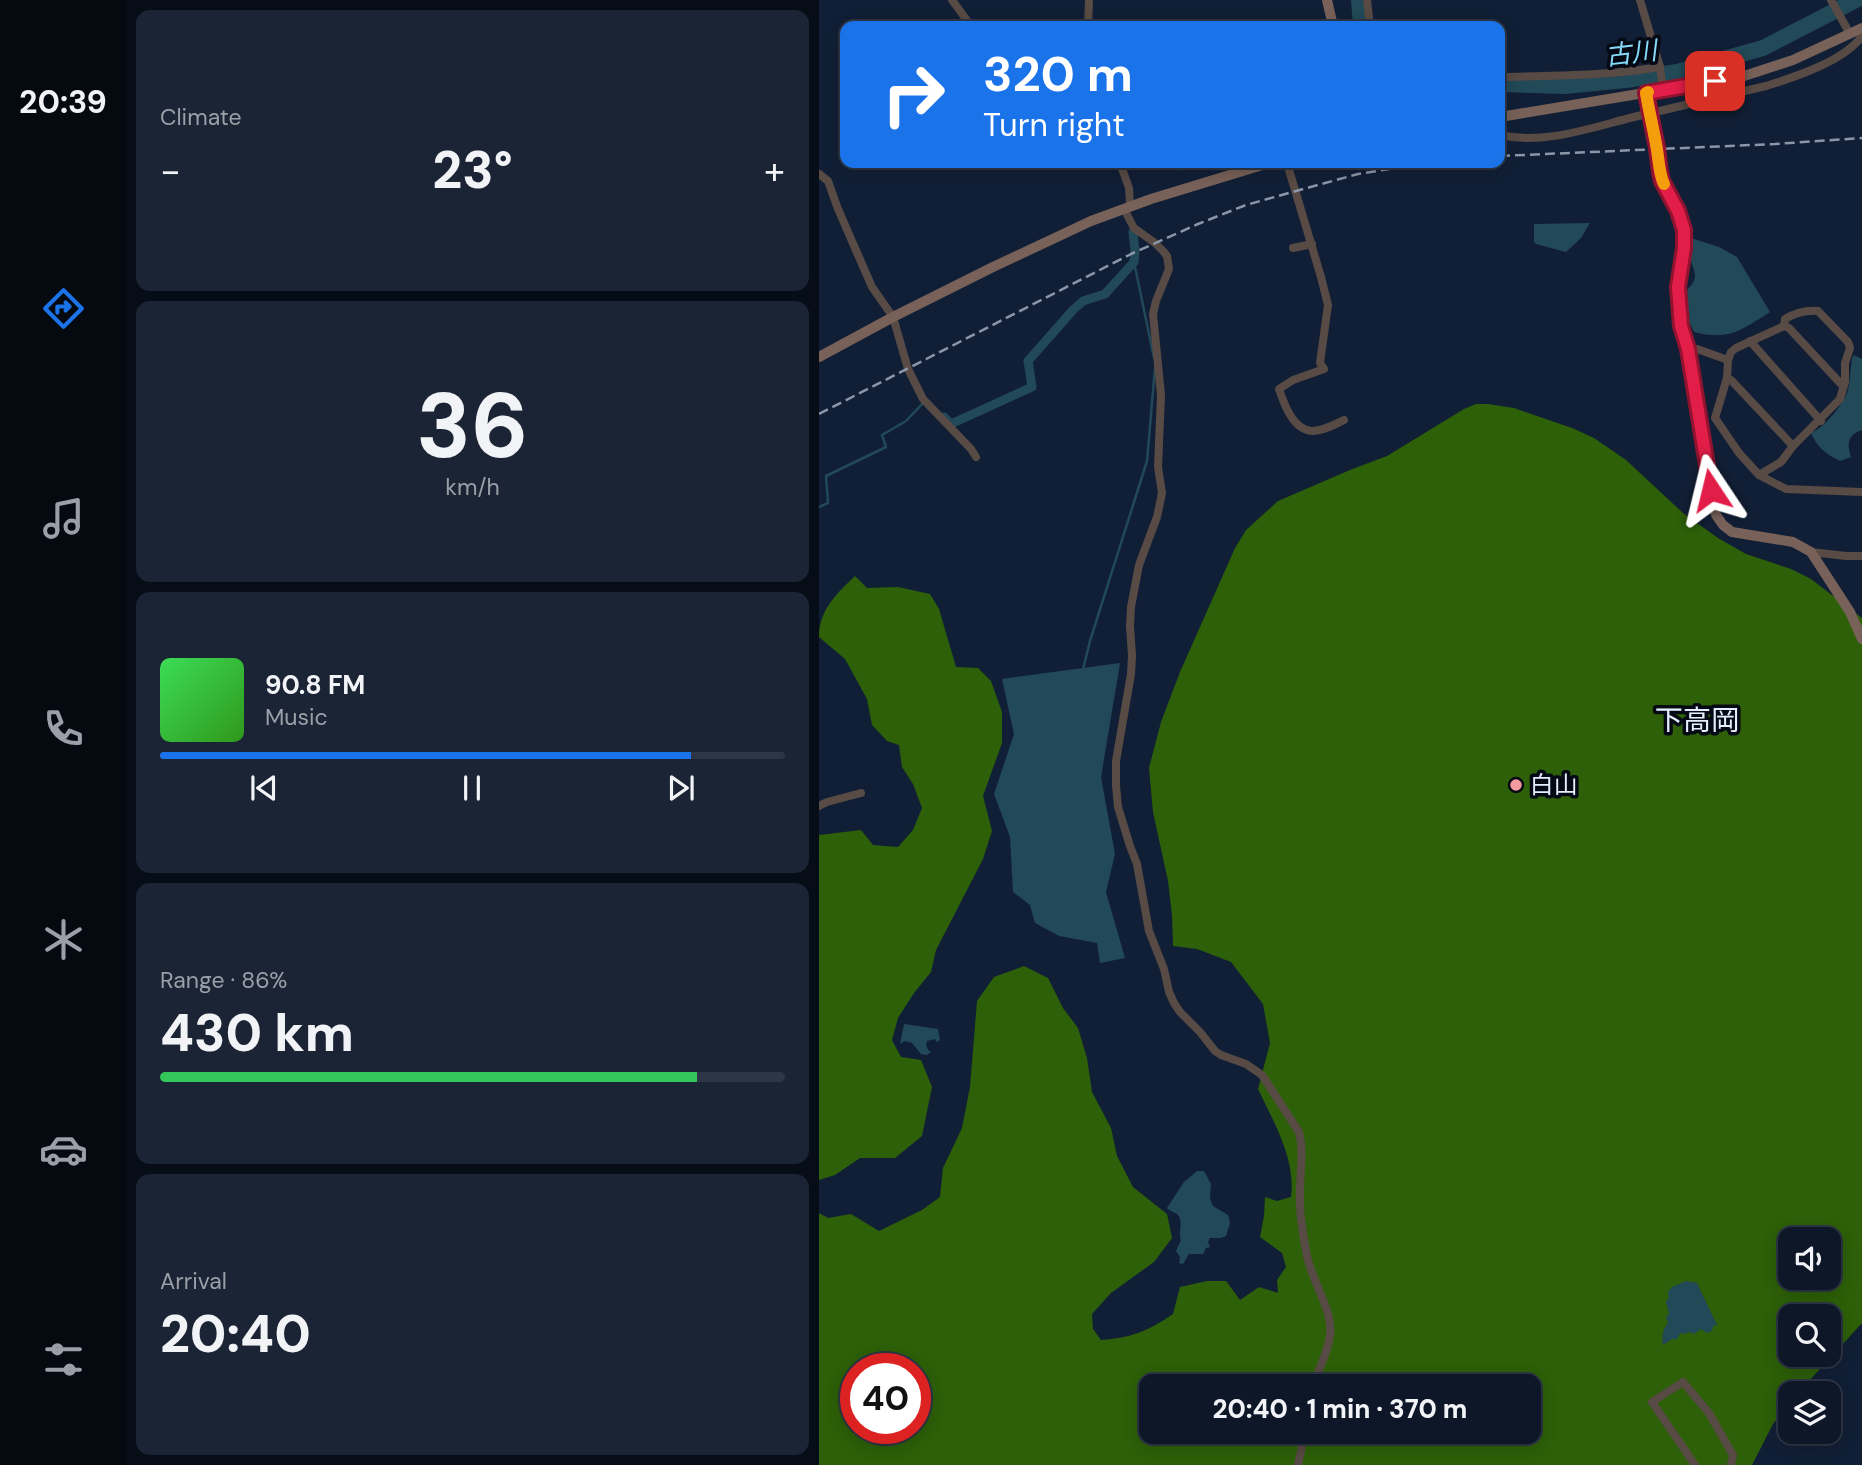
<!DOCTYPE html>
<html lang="en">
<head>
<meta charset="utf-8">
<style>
	:root { --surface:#0d1728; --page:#1b2434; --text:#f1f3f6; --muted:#9a9fa8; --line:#2d3645; --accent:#1a73e8 }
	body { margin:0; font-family:"DM Sans","Noto Sans JP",sans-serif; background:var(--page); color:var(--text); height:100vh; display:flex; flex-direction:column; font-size:26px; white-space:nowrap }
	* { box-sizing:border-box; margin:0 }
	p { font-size:23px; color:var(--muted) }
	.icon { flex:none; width:38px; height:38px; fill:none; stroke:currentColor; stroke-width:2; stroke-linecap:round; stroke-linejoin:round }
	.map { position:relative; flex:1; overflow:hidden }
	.details { display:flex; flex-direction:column; gap:10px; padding:10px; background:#070d16; width:693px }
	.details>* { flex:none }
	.guide { position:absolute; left:21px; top:21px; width:665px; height:147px; border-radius:14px; box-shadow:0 4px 18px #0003,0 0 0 2px var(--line); background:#1a73e8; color:#fff; overflow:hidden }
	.fabs { position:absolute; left:959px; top:1227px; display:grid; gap:14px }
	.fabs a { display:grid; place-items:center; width:63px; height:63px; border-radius:14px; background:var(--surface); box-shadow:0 4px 18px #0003,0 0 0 2px var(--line); font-size:35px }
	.speed { position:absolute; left:21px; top:1353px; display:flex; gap:14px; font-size:35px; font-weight:700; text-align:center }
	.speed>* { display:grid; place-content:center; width:91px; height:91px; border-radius:50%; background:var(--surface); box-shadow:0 4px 18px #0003,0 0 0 2px var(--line); line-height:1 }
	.speed .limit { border:10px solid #d22; background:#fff; color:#111 }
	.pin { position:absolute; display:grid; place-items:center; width:60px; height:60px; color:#fff; margin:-30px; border-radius:14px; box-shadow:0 4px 10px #0006 }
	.me { position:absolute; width:77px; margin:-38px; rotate:350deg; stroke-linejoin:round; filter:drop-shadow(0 0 5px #0008) }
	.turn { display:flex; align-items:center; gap:24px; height:147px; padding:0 28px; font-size:32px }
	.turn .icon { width:91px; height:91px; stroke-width:2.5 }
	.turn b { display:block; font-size:49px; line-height:60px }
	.big { font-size:52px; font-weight:800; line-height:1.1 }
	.details .tile { flex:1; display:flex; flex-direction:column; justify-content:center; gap:10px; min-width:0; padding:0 24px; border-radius:14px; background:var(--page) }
	.details .dial { align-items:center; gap:0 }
	.dial b { font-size:91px; line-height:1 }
	.song { display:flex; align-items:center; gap:21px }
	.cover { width:84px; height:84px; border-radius:10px; background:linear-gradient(135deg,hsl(130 70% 55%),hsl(110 70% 35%)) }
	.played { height:7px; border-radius:4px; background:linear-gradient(90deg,var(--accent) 85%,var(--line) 85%) }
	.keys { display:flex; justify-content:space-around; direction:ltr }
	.heat { display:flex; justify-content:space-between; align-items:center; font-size:38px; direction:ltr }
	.charge { height:10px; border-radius:5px; background:linear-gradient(90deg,#34c759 86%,var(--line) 0) }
	.trip { position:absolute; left:320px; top:1374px; width:402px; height:70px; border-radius:14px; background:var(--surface); box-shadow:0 4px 18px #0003,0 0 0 2px var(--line); font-weight:800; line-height:70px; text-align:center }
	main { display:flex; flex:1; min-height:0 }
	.dock { display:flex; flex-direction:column; width:126px; justify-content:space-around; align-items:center; background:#050910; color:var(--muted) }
	.dock .icon { width:49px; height:49px }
	.dock .current { color:var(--accent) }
	.dock b { font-size:32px; color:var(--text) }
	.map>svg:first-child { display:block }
	.forest { fill:#2d6008; fill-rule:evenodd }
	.water { fill:#224957 }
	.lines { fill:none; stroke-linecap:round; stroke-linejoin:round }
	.stream { stroke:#224957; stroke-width:2.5 }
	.canal { stroke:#224957; stroke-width:9 }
	.river { stroke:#224957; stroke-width:16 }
	.street { stroke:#584a44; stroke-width:8 }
	.secondary { stroke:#786158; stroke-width:10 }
	.rail { stroke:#8b96a9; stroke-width:2.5; stroke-dasharray:10 5; stroke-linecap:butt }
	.route-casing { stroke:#92132f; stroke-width:18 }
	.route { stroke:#e11d48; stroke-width:12 }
	.slow { stroke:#f59e0b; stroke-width:12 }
	.poi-dot { fill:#f49b9f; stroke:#040913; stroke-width:2.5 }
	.labels { text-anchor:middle; stroke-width:7; stroke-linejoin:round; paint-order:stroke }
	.poi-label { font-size:24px; fill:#e4eefe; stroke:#040913; text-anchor:start }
	.water-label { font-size:26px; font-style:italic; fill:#86dafa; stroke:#040913 }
	.quarter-label { font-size:28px; fill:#e4eefe; stroke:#040913 }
</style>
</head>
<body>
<main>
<nav class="dock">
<b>20:39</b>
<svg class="icon current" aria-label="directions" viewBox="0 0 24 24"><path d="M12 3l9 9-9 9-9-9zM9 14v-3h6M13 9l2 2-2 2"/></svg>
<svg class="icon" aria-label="music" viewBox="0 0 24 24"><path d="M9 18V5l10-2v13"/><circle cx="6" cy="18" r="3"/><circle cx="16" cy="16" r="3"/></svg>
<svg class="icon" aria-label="phone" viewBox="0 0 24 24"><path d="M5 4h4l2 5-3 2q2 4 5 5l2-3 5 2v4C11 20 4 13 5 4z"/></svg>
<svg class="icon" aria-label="climate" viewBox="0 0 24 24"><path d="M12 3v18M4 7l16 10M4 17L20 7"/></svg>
<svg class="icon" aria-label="car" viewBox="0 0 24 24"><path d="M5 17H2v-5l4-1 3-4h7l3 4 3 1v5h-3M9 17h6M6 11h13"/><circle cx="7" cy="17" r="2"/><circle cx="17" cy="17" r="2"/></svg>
<svg class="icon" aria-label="filters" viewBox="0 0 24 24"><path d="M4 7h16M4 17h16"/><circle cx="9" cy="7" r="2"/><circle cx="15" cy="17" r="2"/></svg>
</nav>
<section class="details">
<div class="tile"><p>Climate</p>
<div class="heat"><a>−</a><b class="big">23°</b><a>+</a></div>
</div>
<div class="tile dial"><b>36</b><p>km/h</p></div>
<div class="tile">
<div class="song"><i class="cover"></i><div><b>90.8 FM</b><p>Music</p></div></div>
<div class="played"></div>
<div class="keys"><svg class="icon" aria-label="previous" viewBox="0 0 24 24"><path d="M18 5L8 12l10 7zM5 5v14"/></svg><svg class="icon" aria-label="pause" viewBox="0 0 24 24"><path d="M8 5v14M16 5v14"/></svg><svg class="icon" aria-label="next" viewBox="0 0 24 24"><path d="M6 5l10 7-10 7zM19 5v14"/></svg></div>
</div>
<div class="tile"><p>Range · 86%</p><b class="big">430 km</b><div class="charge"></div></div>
<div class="tile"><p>Arrival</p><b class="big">20:40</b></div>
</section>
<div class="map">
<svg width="1043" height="1465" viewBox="0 0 1043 1465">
	<rect width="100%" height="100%" fill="#111f36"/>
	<g class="forest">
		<path d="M657,404h12l26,4 58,20 22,10 32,22 57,53 35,25 28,16 45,15 20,10 51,39v705l-64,70h-8v10l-17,21 -21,41h-933v-252l9,5 23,-4 28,17 43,-21 18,-13 3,-29 19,-40 8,-41 7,-86 17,-24 30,-11 24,12 15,30 15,20 9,30 5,34 19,36 6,28 16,31 34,27 5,24 -18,24 -43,31 -19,21 1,15 8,11c30,-2 47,-9 72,-26l7,-27 27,-6h19l14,19 19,-13 19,6 -1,-13 9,-13 -4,-14 -22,-16 4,-21 1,-19 12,4 14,-4c5,-38 -17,-74 -33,-108l12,-46 -7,-39 -32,-42 -34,-13 -24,-3 -1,-31 -4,-34 -15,-69 -4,-44 12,-46 19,-50 55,-124 11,-18 32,-29 72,-31 37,-14 77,-47zM971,1239h39v39h-39zM971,1316h39v38h-39zM37,1368h59v60h-59zM332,1386h378v46h-378z"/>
		<path d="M36,576l12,12 31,-1 32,7 9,15 17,58 22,1 13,13 11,31v31l-19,53 9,35 -9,28 -47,91 -5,22 -17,21 -16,25 -6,22 9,17 20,3 11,27 -10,49 -27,22h-35l-25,17 -16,5v-345l42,-5 12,15 25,2 15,-17 9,-22 -9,-24 -11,-17 -3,-22 -12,-4 -15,-16 -5,-26 -22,-40 -26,-22c0,-27 18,-44 36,-61z"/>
	</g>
	<g class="water">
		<path d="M771,223l-9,15 -15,14 -30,-8 -2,-2v-18z"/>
		<path d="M872,238l28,9 18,10 33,55c-29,18 -40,29 -76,20l-7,-15v-27c14,-14 6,-18 3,-33 -1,-7 0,-12 1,-19z"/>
		<path d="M1034,355l9,4v71c-15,5 -15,14 -11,27l-11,4c-14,-7 -23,-14 -29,-28 13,-5 33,-29 37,-43 3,-12 2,-24 5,-35z"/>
		<path d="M301,663l-19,114 14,77 -9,38 19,66 -25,5 -3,-20 -38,-7 -24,-13 -5,-18 -17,-13 -3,-55 -16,-43 20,-60 -12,-55z"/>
		<path d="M85,1024l34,5 2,11 -3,2 -2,-3 -8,2 -1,4 2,5 3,2 -4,3 -6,-1 -9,-11 -7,-2 -5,3z"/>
		<path d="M378,1171h7l7,13 -1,15 3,7 15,9 2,8 -4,13 -5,2h-11l-2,4 2,5 -4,1 -3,6h-14l-6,10 -4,-1 1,-6 -4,-6 5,-11c-3,-8 3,-20 -4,-26 -3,-2 -7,-3 -10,-6l17,-26z"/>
		<path d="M867,1281l11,2 20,42 -4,1 -1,5 -5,2 -6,-4 -7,5 -5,-2 -5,2 -4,-1 -3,6h-5l-9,6c-1,-9 -1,-15 5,-22l-2,-6 3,-3 -3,-12 3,-5 -1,-5 4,-5z"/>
	</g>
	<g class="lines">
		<g class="stream">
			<path d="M315,262l20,96"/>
			<path d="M0,507l9,-4 -2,-27 60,-29 -4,-12 24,-14 18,-19"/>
			<path d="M264,669l7,-28 57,-180 8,-93"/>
		</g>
		<g class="canal">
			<path d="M362,166l7,-3"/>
			<path d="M125,417l7,7 81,-37 -4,-26 45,-51 10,-9 22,-7 29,-32 1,-11 -2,-19"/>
		</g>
		<g class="river">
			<path d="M540,0l2,26"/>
			<path d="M681,84l65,2 61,-6 51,-8 86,-24 93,-48"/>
		</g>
		<g class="street">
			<path d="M133,0l19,26"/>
			<path d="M548,0l3,26"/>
			<path d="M821,0l20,67 3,23"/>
			<path d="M1012,0l19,34"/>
			<path d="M269,26l1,-26"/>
			<path d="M659,26h8"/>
			<path d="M681,77c54,-1 106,-1 160,-10"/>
			<path d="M827,93c3,19 8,38 11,58 2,8 2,18 4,26 5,17 19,31 22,49 4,21 -4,42 -5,64 0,25 8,49 11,73"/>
			<path d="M681,135c44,10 90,-7 134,-18 44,-10 88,-21 132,-31 29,-9 78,-25 96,-50"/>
			<path d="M301,163l9,25 1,18"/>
			<path d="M468,163l34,114 7,28 -8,58 4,6 -31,11 -14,9c5,15 14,41 33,42 11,0 22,-6 32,-11"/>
			<path d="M0,174l9,7 10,28 34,78 21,30 15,52 15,30 48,50 5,8"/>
			<path d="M305,209l10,19 21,15 8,8 4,5 2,13 -13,32 -3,13 8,81 -3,72 4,26 -5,24 -18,48 -8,42 -1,19 2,30 -1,18 -15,87v24l2,22 12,39 7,18 12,67 15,38 5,23 5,11 6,9 20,20 15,19 6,4 25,9 16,11 37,57c5,19 1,40 1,60 -1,21 3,44 7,64 5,25 26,55 23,78 -1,18 -12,35 -17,52"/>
			<path d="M474,248l19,-4"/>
			<path d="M965,326l5,2 52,56 3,1"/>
			<path d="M931,341l71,80"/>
			<path d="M869,349h9l31,11"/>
			<path d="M908,378l4,2 62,66"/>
			<path d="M940,475l22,-13 12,-16 47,-47 5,-17v-19l5,-15 -2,-6 -30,-31c-12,-1 -23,2 -33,8l-1,7 -48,22 -5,4 -3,8 -1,18 -12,40 24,35 20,22 27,14 76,3"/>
			<path d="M992,552l35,4h16"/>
			<path d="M0,806l8,-4 34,-9"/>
			<path d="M479,1465l7,-33"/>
			<path d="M876,1465l-43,-63 31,-20 26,31 24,42 -2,10"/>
		</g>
		<g class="secondary">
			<path d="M508,0l6,26"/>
			<path d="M681,117l241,-40 52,-17 69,-32"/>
			<path d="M0,357l74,-40 100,-50 98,-46 60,-22 118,-36"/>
			<path d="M870,363l27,152 7,10 9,7 61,10 18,10 39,60 12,27"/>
		</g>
		<g class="rail">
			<path d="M681,156l275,-12 87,-6"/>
			<path d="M0,414l312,-160 67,-30 48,-19 50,-14 62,-17 69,-11"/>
		</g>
	</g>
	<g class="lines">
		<g class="route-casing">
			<path id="route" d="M892,490l-23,-141 -7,-23 -3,-39 6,-39v-18l-6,-19 -16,-30 -2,-9 -3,-24 -11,-55 69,-12"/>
		</g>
		<use href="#route" class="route"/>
		<path class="slow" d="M829,92l-2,1c3,19 8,38 11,57 2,12 2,23 7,34"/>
	</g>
	<circle class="poi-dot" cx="697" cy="785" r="7"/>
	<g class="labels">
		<g class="poi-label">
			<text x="711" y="793">白山</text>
		</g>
		<g class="water-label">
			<text transform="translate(812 53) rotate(-7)" y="9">古川</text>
		</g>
		<g class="quarter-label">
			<text x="878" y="730">下高岡</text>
		</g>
	</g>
</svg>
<div class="fabs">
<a><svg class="icon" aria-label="sound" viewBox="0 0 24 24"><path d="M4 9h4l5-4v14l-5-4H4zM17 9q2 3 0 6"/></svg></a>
<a><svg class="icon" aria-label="search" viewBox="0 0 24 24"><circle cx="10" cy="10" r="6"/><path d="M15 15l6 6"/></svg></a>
<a><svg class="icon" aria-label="layers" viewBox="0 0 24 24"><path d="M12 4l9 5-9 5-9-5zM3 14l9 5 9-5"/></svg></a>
</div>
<div class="speed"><div class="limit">40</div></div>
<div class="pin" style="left:896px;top:81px;background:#d93025"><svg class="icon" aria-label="arrive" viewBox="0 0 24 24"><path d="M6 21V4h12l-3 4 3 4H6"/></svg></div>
<svg class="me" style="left:892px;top:490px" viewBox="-20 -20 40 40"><path d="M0-17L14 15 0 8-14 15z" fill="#e11d48" stroke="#fff" stroke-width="4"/></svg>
<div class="trip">20:40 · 1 min · 370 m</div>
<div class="guide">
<div class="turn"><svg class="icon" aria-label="right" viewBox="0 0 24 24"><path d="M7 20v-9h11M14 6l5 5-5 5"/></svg><div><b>320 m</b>Turn right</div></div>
</div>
</div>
</main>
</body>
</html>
